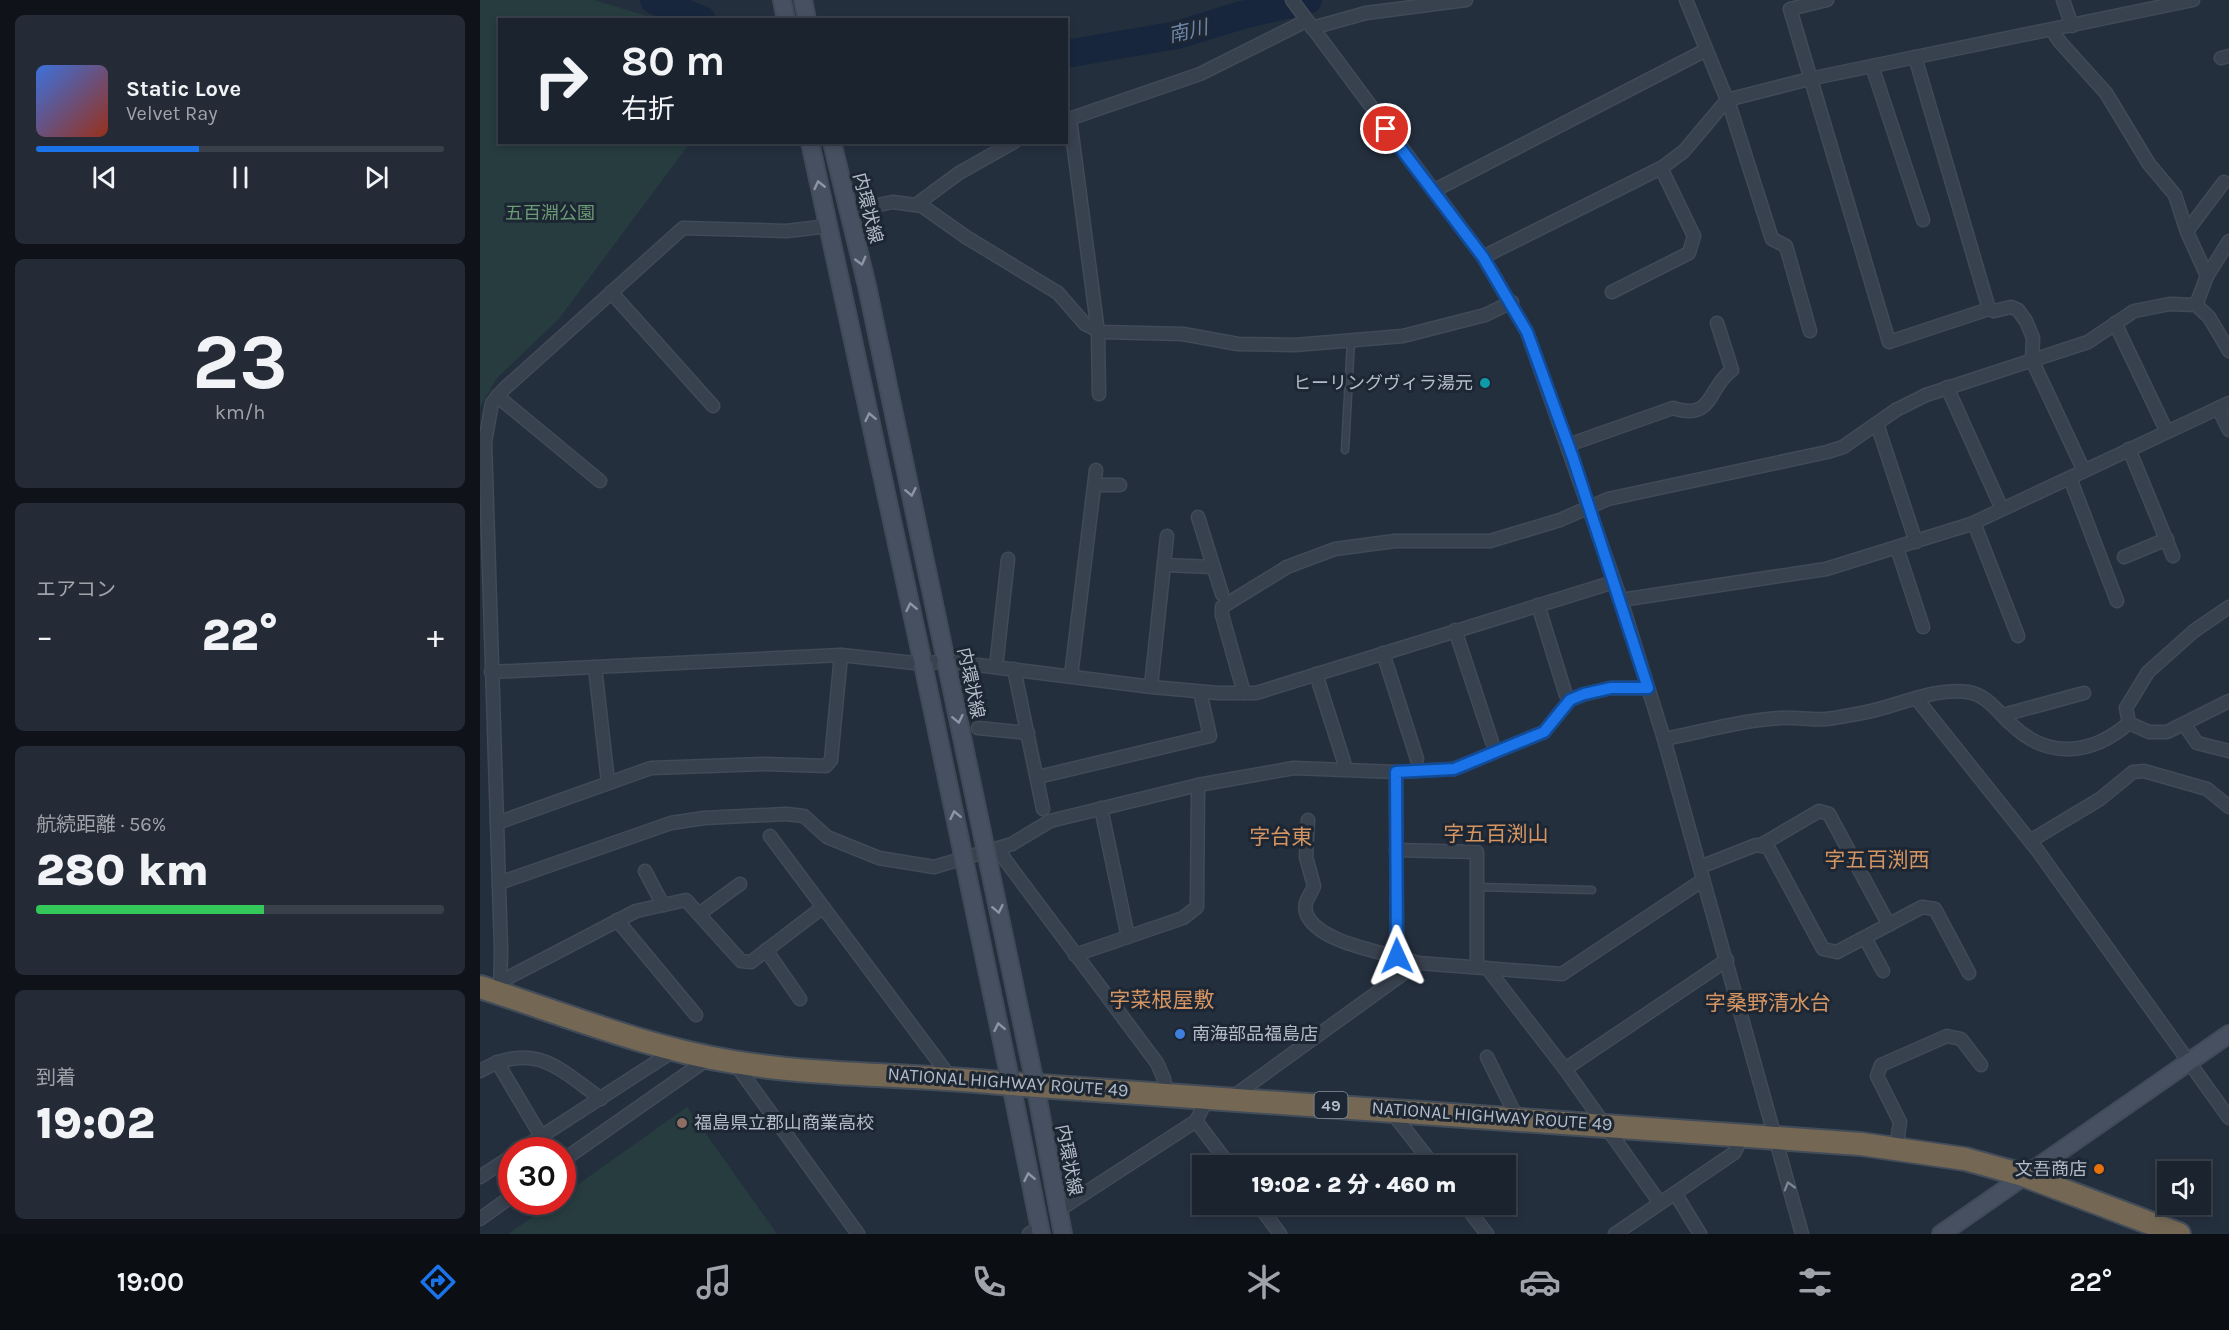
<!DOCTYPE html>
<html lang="ja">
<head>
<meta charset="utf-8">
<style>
	:root { --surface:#1b232e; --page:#242b36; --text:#f1f3f6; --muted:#a0a4aa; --line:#39404a; --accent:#1a73e8 }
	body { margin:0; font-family:Karla,"Noto Sans JP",sans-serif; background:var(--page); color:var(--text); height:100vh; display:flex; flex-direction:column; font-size:22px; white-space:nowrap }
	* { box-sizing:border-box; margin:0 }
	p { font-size:20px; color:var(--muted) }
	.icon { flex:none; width:33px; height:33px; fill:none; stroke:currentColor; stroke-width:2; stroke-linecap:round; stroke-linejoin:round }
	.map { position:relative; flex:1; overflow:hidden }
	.details { display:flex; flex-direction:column; gap:15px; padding:15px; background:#0f1319; width:480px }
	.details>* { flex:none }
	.banner { position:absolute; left:18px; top:18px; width:570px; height:126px; border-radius:0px; box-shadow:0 3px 9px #0003,0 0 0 2px var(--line); background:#1b232e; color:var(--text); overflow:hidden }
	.controls { position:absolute; left:1677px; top:1161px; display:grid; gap:12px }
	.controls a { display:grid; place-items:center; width:54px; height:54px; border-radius:0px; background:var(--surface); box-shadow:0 3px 9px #0003,0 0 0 2px var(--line); font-size:30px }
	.speed { position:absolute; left:18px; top:1137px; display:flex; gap:12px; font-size:30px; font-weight:700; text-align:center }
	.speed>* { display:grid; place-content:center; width:78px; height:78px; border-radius:50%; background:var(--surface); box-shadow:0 3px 9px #0003,0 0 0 2px var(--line); line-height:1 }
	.speed .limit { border:9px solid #d22; background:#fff; color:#111 }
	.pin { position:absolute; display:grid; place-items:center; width:51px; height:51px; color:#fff; margin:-26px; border:3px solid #fff; border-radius:50%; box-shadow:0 2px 6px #0007 }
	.me { position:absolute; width:66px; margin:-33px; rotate:359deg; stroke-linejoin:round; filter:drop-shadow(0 0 4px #0008) }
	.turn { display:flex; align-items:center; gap:21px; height:126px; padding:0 24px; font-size:27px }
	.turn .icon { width:78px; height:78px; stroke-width:2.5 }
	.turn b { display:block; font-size:42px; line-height:51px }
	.big { font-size:45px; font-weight:800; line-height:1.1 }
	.details .card { flex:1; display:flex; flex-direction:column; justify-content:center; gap:9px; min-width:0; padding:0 21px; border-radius:9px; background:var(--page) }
	.details .dial { align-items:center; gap:0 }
	.dial b { font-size:78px; line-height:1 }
	.song { display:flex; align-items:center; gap:18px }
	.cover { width:72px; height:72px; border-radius:9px; background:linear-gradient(135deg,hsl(220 70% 55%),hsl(10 70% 35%)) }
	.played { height:6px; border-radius:3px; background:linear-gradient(90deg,var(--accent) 40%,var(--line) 40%) }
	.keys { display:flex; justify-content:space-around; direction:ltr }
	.heat { display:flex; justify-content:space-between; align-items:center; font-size:33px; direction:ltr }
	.charge { height:9px; border-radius:4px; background:linear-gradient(90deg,#34c759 56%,var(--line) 0) }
	.trip { position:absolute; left:712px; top:1155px; width:324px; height:60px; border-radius:0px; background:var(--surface); box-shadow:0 3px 9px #0003,0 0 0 2px var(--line); font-weight:800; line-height:60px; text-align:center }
	.tabs { display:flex; height:96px; justify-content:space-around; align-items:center; background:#0b0e12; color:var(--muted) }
	.tabs .icon { width:42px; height:42px }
	.tabs .on { color:var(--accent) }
	.tabs b { font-size:27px; color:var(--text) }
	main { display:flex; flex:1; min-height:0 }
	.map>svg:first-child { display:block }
	.green { fill:#263c3f }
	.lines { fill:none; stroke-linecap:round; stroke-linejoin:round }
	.river { stroke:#17263c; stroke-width:28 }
	.lane-casing { stroke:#414a57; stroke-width:9 }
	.street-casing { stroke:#414a57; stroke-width:15 }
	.secondary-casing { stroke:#414a57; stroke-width:20 }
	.highway-casing { stroke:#434c59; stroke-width:26 }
	.lane { stroke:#38414e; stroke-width:6 }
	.street { stroke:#38414e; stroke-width:12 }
	.secondary { stroke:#465061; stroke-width:16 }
	.highway { stroke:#746855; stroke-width:22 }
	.secondary-bridge-casing { stroke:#414a57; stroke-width:20; stroke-linecap:butt }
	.secondary-bridge { stroke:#465061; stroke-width:16 }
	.oneway { stroke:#8e96a5 }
	.oneway2 { stroke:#7c8592 }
	.route-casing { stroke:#114b97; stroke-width:15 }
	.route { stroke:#1a73e8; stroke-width:10 }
	.culture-dot { fill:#0f9aa8; stroke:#1d2633; stroke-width:2 }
	.shop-dot { fill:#3f7fe0; stroke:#1d2633; stroke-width:2 }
	.education-dot { fill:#8d6e63; stroke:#1d2633; stroke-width:2 }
	.food-dot { fill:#e8710a; stroke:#1d2633; stroke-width:2 }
	.labels { text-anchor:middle; stroke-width:6; stroke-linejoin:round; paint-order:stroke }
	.shield { fill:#1d2633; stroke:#878f9c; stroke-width:1.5 }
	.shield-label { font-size:16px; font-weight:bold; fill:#b4bcc9 }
	.street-label { font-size:18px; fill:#b4bcc9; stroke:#1d2633 }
	.park-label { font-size:18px; fill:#6b9a76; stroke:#1d2633 }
	.poi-label { font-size:18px; fill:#b4bcc9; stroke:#1d2633; text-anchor:end }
	.water-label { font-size:20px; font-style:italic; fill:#6d86a8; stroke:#1d2633 }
	.quarter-label { font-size:21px; fill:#d59563; stroke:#1d2633 }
</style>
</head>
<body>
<main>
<section class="details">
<div class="card">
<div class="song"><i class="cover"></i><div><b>Static Love</b><p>Velvet Ray</p></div></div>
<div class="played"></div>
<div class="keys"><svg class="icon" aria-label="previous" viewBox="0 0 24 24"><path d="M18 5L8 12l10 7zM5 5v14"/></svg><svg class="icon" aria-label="pause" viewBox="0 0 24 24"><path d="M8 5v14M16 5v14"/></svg><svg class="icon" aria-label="next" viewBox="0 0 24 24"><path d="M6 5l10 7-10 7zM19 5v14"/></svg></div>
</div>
<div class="card dial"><b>23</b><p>km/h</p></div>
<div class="card"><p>エアコン</p>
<div class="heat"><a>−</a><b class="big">22°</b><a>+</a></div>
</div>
<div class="card"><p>航続距離 · 56%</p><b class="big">280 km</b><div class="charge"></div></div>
<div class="card"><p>到着</p><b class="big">19:02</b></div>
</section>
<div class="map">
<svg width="1749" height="1234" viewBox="0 0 1749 1234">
	<rect width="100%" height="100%" fill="#242f3e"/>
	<g class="green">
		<path d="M0,0h114l63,19 -157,1v122l190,1 -132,177 -61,58 -17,29z"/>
		<path d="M207,1107l90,127h-269l46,-32h8l1,-7z"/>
	</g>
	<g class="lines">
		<g class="river">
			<path d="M174,0l48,20"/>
			<path d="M586,54l111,-19 65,-20 66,-15"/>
		</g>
		<g class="lane-casing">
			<g id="lane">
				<path d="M865,450l6,-109"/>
				<path d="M997,887l115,3"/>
			</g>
		</g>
		<g class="street-casing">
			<g id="street">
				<path d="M812,0l191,257 44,75 94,268 43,139 138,495"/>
				<path d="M1206,0l44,107 42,132 14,7 24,85"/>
				<path d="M1347,0l-37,9 99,333 100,-33 -74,-252"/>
				<path d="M1583,0l9,26"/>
				<path d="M832,28l54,-15 100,-13"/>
				<path d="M1572,30l8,12 46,51 43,71 26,31 12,37 20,44"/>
				<path d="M1741,58l8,-2"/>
				<path d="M1392,66l51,154"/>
				<path d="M590,119l28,213 1,62"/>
				<path d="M586,120l134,-46 106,-53"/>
				<path d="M953,191l273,-141"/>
				<path d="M437,204l42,-31 55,-31"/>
				<path d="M368,211l45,-9 29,4 44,31 92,56 27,31 16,8 82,2 55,10 57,1 108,-9 82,-21 27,-13"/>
				<path d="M1707,231l37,-49"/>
				<path d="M1003,257l180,-90 21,-16 43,-51 82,-21 384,-79"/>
				<path d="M131,292l102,114"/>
				<path d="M1132,292l77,-39 5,-17 -33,-68"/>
				<path d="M1716,305l11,-29 22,-35"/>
				<path d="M1509,309l5,2 17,-4 7,3 8,11 7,17 -1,22 52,111"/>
				<path d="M1635,323l52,109"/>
				<path d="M1467,387l55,122"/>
				<path d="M17,396l103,85"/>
				<path d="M1738,408l11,22"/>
				<path d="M1397,424l39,118"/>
				<path d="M1088,445l105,-37c41,13 34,-20 59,-38l-15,-47"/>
				<path d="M1649,449l44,107"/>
				<path d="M1590,478l47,123"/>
				<path d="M615,485h25"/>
				<path d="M718,517l24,77"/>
				<path d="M1494,523l44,113"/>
				<path d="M1417,548l26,79"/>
				<path d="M1644,557l43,-18"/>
				<path d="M684,565l49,2"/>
				<path d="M1141,600l205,-31 145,-45 258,-121"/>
				<path d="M1058,605l28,90"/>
				<path d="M975,630l37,112"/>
				<path d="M903,653l34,106"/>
				<path d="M115,667l13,115"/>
				<path d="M516,667l12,-108"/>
				<path d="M534,669l29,140"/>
				<path d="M11,672l350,-17 82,9 23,-3 206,26 66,6h38l358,-111"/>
				<path d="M836,674l28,88"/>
				<path d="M591,676l25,-206"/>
				<path d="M671,686l16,-150"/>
				<path d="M764,693l-22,-78v-8l65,-40 48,-18 60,-8h95l70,-21 48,-21 219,-47 16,-5 53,-37 30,-15 162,-53 46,-31 36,-7 26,1 13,12 20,34"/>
				<path d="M1436,698l122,153 191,267"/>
				<path d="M1523,715l81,-22"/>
				<path d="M1649,723l20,9h18l62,-31"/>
				<path d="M1704,724l13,19 32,8"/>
				<path d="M498,728l50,5"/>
				<path d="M1184,739c38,-7 78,-19 116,-21 15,-1 31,2 46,1 12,-1 24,-4 36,-6 35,-6 70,-26 106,-21 19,3 30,20 43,32 38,37 82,30 118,-1l-3,-15 22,-36 46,-41 35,-24"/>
				<path d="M916,772l1,184"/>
				<path d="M558,777l172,-41 -10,-44"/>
				<path d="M621,808l27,129"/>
				<path d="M828,820l-2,37 8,29c-3,9 -11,15 -8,26 9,32 85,41 112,51"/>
				<path d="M17,823l154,-55 114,-4 61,2 5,-6 10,-105"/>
				<path d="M290,836l180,241"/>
				<path d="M1550,841l70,-42 33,-27 11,-1 63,18 22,18"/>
				<path d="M1281,845l58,-34 10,3 60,111"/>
				<path d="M517,849l160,214 7,16 2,14"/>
				<path d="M916,850l81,2v115"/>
				<path d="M1220,867l56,-22 12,2 55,102 14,3 85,-45 13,2 34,64"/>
				<path d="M165,871l18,34"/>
				<path d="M19,883l172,-60 33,-5 82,-4 18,2 23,21 52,21 55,9 78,-23 38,-23 148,-36 96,-17 102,4 58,-3 90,-37 26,-32 15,-6 26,-6h37"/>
				<path d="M219,914l41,-30"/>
				<path d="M137,920l79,95"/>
				<path d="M1385,938l18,33"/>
				<path d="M286,950l34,49"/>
				<path d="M595,955l108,-37 14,-11 1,-122"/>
				<path d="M1007,968l78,101"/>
				<path d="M20,982l136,-71 50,-11 55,61 10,1 72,-55"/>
				<path d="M20,994l1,-44 -16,-508 7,-39 11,-13 180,-162 104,3 41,-5"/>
				<path d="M1007,1057l30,61"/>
				<path d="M17,1062l44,74"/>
				<path d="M254,1062l124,172"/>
				<path d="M0,1071c53,-31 79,-3 121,28"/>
				<path d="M751,1098l187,-135 144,11 141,-94"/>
				<path d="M910,1110l44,56"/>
				<path d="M716,1121l34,45"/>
				<path d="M1416,1149l4,-27 -23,-46 4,-11 66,-29 14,3 20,26"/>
				<path d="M40,1150l155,-100"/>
				<path d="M82,1161l147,-103"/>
				<path d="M0,1177l32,-21"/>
				<path d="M1195,1193l25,41"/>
				<path d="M1180,1203l-95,-134 162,-109"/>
				<path d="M778,1204l22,30"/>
				<path d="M984,1204l23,30"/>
				<path d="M579,1210l137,-89 12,-24"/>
				<path d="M0,1219l32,-23"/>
				<path d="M549,1234l10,-7"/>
				<path d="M1135,1234l119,-81 10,-19"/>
			</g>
		</g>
		<g class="secondary-casing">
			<g id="secondary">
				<path d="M302,0l4,20"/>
				<path d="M323,0l4,20"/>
				<path d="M330,142l113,522"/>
				<path d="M352,142l35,144 79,375"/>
				<path d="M531,1084l30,150"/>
				<path d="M555,1084l28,150"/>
				<path d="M1461,1234l288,-200"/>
			</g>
		</g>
		<g class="highway-casing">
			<path id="highway" d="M0,987c84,27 167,61 254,75 91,15 185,12 277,22l850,60 104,15 58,16 156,59"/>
		</g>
		<use href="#lane" class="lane"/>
		<use href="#street" class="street"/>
		<use href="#secondary" class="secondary"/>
		<use href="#highway" class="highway"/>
		<g class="secondary-bridge-casing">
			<g id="secondary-bridge">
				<path d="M466,661l89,423"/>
				<path d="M443,664l88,420"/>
			</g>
		</g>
		<use href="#secondary-bridge" class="secondary-bridge"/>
	</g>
	<defs><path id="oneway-chevron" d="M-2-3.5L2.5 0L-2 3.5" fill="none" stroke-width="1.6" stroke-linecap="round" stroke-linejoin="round" transform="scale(1.5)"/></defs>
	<g class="oneway">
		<use href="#oneway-chevron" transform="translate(339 185) rotate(-103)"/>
		<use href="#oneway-chevron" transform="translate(381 261) rotate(75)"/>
		<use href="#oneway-chevron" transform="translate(390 417) rotate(-102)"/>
		<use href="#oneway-chevron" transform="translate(431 492) rotate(78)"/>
		<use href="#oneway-chevron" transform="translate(431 607) rotate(-102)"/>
		<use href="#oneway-chevron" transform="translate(478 719) rotate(78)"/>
		<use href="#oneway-chevron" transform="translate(475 815) rotate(-102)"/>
		<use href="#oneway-chevron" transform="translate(518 909) rotate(78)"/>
		<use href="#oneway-chevron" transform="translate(519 1027) rotate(-102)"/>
		<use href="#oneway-chevron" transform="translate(549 1177) rotate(-101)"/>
	</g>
	<use class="oneway2" href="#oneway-chevron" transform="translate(1309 1186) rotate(-106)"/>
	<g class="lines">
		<g class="route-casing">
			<path id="route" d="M906,129l97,128 44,75 46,126 75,230h-37l-27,6 -14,6 -26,32 -90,37 -58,3 1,184"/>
		</g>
		<use href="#route" class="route"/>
	</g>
	<circle class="culture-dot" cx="1005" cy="383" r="6"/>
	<circle class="shop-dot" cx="700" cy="1034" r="6"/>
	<circle class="education-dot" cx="202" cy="1123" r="6"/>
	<circle class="food-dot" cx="1619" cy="1169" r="6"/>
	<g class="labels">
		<rect class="shield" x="834.5" y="1092" width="33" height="26" rx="4.5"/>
		<g class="shield-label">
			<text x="851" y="1111">49</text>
		</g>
		<g class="street-label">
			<text transform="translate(388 208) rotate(76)" y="6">内環状線</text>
			<text transform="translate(491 683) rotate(78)" y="6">内環状線</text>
			<text transform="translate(528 1082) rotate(4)" y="6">NATIONAL HIGHWAY ROUTE 49</text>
			<text transform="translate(1012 1116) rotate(4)" y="6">NATIONAL HIGHWAY ROUTE 49</text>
			<text transform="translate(589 1160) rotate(79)" y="6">内環状線</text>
		</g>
		<g class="park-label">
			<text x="70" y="219">五百淵公園</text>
		</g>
		<g class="poi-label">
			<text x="993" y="389">ヒーリングヴィラ湯元</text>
			<text x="712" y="1040" text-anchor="start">南海部品福島店</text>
			<text x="214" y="1129" text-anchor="start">福島県立郡山商業高校</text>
			<text x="1607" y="1175">文吾商店</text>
		</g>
		<g class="water-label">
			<text transform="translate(708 31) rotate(-13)" y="7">南川</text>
		</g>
		<g class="quarter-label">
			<text x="1016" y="841">字五百渕山</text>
			<text x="801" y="844">字台東</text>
			<text x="1397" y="867">字五百渕西</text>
			<text x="682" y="1007">字菜根屋敷</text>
			<text x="1288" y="1010">字桑野清水台</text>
		</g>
	</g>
</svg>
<div class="controls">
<a><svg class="icon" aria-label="sound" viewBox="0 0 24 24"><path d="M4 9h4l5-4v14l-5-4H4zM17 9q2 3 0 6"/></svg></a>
</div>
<div class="speed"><div class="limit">30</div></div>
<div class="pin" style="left:906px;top:129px;background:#d93025"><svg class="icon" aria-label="arrive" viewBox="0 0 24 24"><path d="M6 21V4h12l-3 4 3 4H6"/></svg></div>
<svg class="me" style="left:917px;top:956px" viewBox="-20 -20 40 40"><path d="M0-17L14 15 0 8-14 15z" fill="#1a73e8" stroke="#fff" stroke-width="4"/></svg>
<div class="trip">19:02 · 2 分 · 460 m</div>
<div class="banner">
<div class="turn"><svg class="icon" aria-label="right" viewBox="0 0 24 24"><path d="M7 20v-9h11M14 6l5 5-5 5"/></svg><div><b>80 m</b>右折</div></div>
</div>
</div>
</main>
<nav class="tabs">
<b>19:00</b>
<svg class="icon on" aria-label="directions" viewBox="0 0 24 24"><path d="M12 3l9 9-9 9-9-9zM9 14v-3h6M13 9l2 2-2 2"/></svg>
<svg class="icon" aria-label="music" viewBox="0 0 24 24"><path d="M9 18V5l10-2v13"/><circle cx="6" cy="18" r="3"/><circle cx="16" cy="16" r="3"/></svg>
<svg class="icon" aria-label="phone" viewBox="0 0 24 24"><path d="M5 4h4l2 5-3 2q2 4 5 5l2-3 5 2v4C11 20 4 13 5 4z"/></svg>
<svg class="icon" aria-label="climate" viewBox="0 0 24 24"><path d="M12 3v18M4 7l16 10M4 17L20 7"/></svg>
<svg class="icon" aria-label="car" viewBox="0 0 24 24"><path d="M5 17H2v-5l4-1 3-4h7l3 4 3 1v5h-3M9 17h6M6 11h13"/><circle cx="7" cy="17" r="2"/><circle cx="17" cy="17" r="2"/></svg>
<svg class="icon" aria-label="filters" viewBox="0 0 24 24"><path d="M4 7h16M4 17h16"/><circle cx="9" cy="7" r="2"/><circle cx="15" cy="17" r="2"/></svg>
<b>22°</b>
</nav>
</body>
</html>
